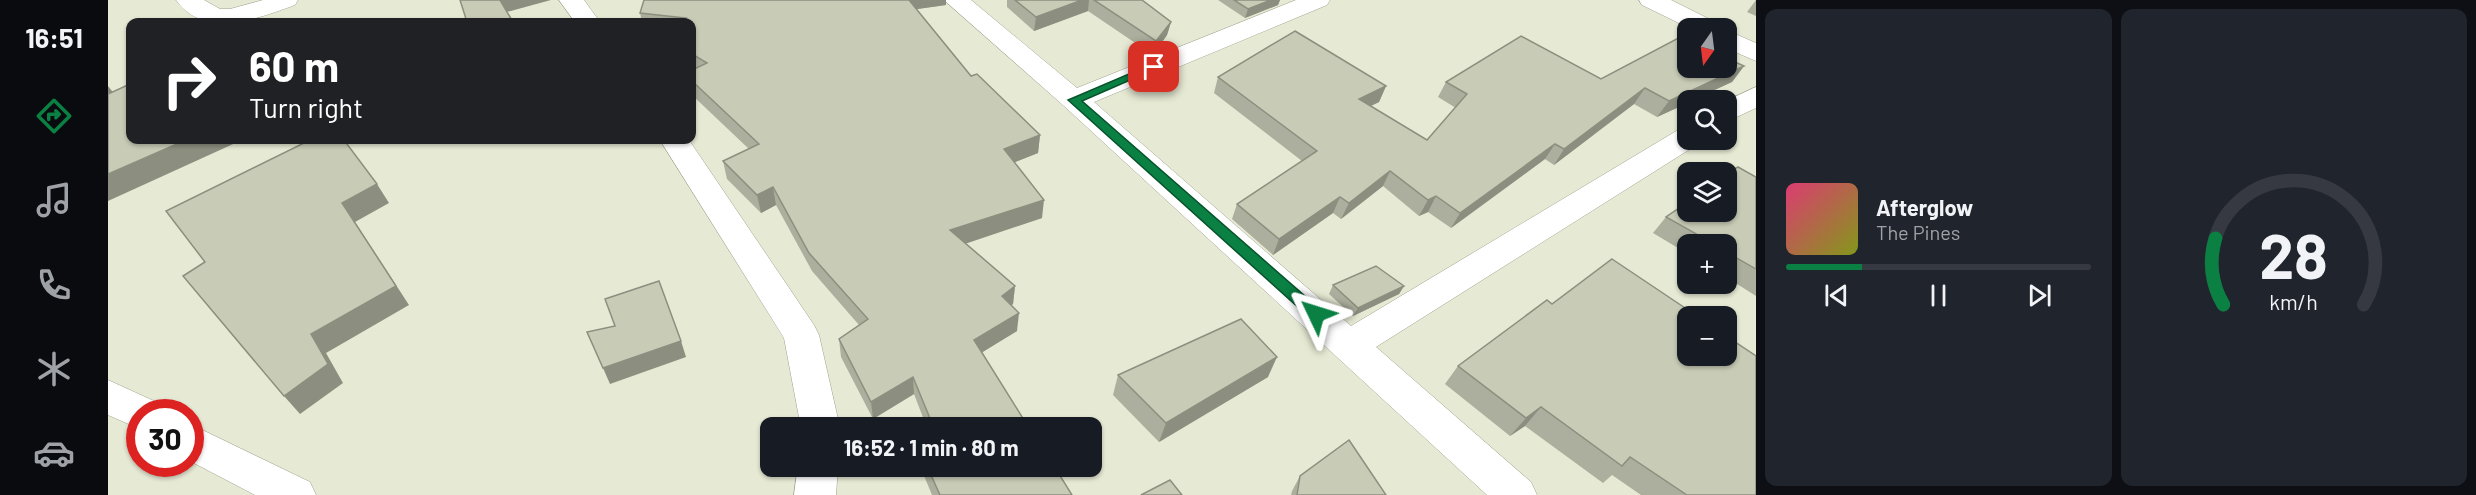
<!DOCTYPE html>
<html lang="en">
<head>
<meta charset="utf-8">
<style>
	:root { --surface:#171b24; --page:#20242c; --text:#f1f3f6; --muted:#9ea1a6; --line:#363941; --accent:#0b8043 }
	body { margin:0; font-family:Barlow,sans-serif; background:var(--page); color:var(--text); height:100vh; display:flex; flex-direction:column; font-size:22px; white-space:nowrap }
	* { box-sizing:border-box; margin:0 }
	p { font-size:20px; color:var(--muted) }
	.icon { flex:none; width:33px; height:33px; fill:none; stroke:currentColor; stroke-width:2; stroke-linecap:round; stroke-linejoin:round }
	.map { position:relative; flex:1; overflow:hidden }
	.panel { display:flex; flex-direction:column; gap:9px; padding:9px; background:#0d0f14; width:720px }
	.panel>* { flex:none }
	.guide { position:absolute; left:18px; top:18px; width:570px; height:126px; border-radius:12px; box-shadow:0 2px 4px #0004; background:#202124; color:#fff; overflow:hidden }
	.needle { width:39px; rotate:194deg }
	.controls { position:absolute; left:1569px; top:18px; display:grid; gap:12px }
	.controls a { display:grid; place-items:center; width:60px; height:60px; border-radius:12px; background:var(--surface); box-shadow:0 2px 4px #0004; font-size:30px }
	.speed { position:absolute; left:18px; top:399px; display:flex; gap:12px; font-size:30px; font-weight:700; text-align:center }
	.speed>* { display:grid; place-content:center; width:78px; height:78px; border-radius:50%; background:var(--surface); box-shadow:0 2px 4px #0004; line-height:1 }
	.speed .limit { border:9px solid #d22; background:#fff; color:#111 }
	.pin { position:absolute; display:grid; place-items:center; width:51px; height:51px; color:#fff; margin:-26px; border-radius:12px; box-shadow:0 3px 9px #0006 }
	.me { position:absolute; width:66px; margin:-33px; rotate:311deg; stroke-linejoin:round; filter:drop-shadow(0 0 4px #0008) }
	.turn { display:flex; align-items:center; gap:21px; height:126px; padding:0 24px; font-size:27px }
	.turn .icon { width:78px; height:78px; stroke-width:2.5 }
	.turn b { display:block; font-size:42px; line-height:51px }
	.panel .card { flex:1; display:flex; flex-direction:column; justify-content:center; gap:9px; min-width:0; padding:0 21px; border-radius:12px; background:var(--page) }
	.panel .dial { align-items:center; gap:0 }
	.dial svg { height:156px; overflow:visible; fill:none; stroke:var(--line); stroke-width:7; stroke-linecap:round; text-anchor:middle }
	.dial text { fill:var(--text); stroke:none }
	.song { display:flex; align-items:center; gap:18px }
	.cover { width:72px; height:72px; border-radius:9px; background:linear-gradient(135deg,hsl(340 70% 55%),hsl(70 70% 35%)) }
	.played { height:6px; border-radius:3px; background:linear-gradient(90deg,var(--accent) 25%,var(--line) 25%) }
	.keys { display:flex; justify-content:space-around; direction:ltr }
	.panel .tiles { flex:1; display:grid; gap:9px; grid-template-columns:repeat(2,1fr) }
	.trip { position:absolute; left:652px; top:417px; width:342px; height:60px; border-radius:12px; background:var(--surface); box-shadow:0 2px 4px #0004; font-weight:700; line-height:60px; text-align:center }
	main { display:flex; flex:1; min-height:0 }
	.tab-bar { display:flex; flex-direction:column; width:108px; justify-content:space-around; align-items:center; background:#090b0e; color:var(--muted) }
	.tab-bar .icon { width:42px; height:42px }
	.tab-bar .active { color:var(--accent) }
	.tab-bar b { font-size:27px; color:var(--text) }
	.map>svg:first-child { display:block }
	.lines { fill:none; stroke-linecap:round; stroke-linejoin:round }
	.street-casing { stroke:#a0a38e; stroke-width:1 }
	.street { fill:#fff; fill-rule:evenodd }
	.wall { fill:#acaf9d }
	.shaded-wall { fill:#8c8f7f }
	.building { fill:#c8ccb6; stroke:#8c8f7f; stroke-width:1.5 }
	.route { fill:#0b8043; stroke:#07532c; stroke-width:1.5 }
</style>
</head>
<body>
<main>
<nav class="tab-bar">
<b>16:51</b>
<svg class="icon active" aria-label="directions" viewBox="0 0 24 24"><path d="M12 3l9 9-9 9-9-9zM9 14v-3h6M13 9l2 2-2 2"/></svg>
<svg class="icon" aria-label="music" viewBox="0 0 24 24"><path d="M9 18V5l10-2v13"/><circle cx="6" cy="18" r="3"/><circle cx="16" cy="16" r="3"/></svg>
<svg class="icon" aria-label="phone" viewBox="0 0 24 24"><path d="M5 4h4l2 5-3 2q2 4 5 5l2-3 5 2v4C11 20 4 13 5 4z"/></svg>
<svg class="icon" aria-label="climate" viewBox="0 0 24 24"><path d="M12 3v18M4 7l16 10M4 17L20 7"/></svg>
<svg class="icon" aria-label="car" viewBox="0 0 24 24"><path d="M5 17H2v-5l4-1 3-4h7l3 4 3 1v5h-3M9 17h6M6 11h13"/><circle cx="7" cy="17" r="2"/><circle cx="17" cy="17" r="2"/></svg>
</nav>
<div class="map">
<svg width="1648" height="495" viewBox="0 0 1648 495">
	<rect width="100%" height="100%" fill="#e6e9d3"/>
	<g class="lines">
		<g class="street-casing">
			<g id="street">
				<path d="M68,0h28l16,9h10l33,-9h35l-3,5c-36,13 -91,35 -119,-5z"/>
				<path d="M451,0h25l16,22h-25z"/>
				<path d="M836,0h27l106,88 219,-88h34l-3,5 -233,97 257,224 327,-196 10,-2v12h13l-3,4 -322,203 155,135 6,13h-50l-423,-389z"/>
				<path d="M1531,0h32l46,23 4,5h-32l-47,-23z"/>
				<path d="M1618,30l30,13v18l-30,-13z"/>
				<path d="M1648,87v21l-30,14v-21z"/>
				<path d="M552,140h29l125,185 5,10 21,93h-39l-17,-90z"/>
				<path d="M0,380l46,21 5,11h-19v17l-32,-14z"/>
				<path d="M82,424l120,58 6,13h-61l-65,-34z"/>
				<path d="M690,466h40l-2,29h-42z"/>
			</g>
		</g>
		<use href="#street" class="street"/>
	</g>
	<g class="wall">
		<path d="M899,0h135l29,22 -4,13 -14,20 -65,-44 -54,20 -27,-24z"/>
		<path d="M1110,0h62l-2,5 -33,13z"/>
		<path d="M1648,0v16l-9,-4z"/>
		<path d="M838,5l-30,4 55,67 69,59 -2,18 -23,9 27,56 -77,25 50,43 -2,18 -2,1 6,26 -35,21 47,76h-102l-13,-34 -41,25 -32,-62 -2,-18 20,-14 -47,-54 -36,-66 -15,8 -34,-34 -4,-18 26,-12 -57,-54v-73h-50l-2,-9z"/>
		<path d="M1636,66l-12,16 -75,35 -23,-13 -80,61 -9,-6 -94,69 -23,-16 -9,4 -36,-30 -42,33 -8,-6 -60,42 -41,-36 5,-15 65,-43 -88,-68 4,-16 168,9 -7,16 -9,4 57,34 29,-32 -18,-11 8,-15 155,-3 87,-11z"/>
		<path d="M1648,177v119l-30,-19v-33h-38v10l-35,-21 13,-16z"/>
		<path d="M1225,285l71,1 -5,8 -46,22 -24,-22z"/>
		<path d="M1350,366l298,129h-115l-29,-20 -9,8 -78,-57 -15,10 -65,-52z"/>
		<path d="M1010,375l150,2 -109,65 -46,-47z"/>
		<path d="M812,466h134l18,29h-140z"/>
		<path d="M1192,476l86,19h-95l1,-4z"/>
	</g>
	<g class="shaded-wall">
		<path d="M390,0h53l-48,13z"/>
		<path d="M796,0h42v5l-42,6z"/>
		<path d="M974,0h7l-1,11 -54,20 2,-14z"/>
		<path d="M1163,0h9l-2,5 -33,13 3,-9z"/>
		<path d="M1063,22l-4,13 -14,20 3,-14z"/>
		<path d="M1636,66l-12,16 -40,18h-4v3l-31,14 12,-16z"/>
		<path d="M0,86l12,15 -12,-6z"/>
		<path d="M1278,86l-7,16 -26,13 6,-16z"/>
		<path d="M1537,88l-11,16 -80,61 10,-16z"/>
		<path d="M932,135l-2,18 -35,14 1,-18z"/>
		<path d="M78,140h56l-134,61v-27z"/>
		<path d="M1447,144l-10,15 -94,69 9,-15z"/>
		<path d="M1282,171l-7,15 -42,33 8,-16z"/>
		<path d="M269,184l12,19 -34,19 54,83 -83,48 17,30 -43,31 -16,-18 27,-62 31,-131z"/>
		<path d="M665,187l3,18 -15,8 -4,-18z"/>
		<path d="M1328,196l-8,16 -9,4 9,-16z"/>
		<path d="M1232,197l-7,16 -60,42 6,-16z"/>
		<path d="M936,200l-2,18 -92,31v-19z"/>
		<path d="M907,286l-2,18 -12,10 1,-18z"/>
		<path d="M1296,286l-5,8 -46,22 5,-8z"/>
		<path d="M911,313l-2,18 -44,27 1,-18z"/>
		<path d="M573,341l5,16 -76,27 -7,-16z"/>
		<path d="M1169,357l-9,20 -109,65 7,-19z"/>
		<path d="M805,377l1,17 -41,25 -2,-17z"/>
		<path d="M1433,407l-16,19 -15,10 16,-18z"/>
	</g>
	<g class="building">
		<path d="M352,0h40l13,22h-46z"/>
		<path d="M536,0h265l62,76 6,-2 63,61 -36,14 40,51 -94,30 65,56 -13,10 17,17 -45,27 55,88h-95l-21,-51 -42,25 -32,-63 29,-20 -59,-66 -36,-66 -16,8 -34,-34 36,-17 -67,-63v-11l15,-7 -15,-9v-32h-10l4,-4 -46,-5z"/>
		<path d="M907,0h67l-46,17z"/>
		<path d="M986,0h48l29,22 -15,19z"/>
		<path d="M1126,0h37l-23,9z"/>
		<path d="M1187,31l91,55 -27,13 68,41 40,-46 -21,-12 75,-46 80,43 87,-46v35h38v-10l18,8 -75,35 -24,-13 -81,61 -9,-5 -95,69 -24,-17 -8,4 -38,-29 -41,32 -9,-6 -61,42 -42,-35 80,-53 -99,-74z"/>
		<path d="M22,84v56h56l-78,34v-80z"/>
		<path d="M202,140h34l33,44 -35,19 54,83 -85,48 17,30 -44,32 -101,-120 22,-14 -39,-51z"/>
		<path d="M1630,167l18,10v92l-30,-17v-8h-12l-48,-27 22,-15v10h38v-37z"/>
		<path d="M1504,259l85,57h-9v40h38v-20l30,20v139h-69l-57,-38 -8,9 -81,-59 -15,11 -68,-52 89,-66 5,4z"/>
		<path d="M1268,266l28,20 -46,22 -25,-23z"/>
		<path d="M551,281l22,60 -78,27 -16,-36 28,-6 -10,-27z"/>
		<path d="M1133,319l36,38 -111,66 -48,-48z"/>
		<path d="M1241,440l37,55h-89l3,-19z"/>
		<path d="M819,466h127l18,29h-132z"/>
		<path d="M1062,480l12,15h-41z"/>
	</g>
	<path class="route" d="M1042,65l10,2 -78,34 239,209 2,4 -2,4h-11l-242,-218z"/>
</svg>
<div class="controls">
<a><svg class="needle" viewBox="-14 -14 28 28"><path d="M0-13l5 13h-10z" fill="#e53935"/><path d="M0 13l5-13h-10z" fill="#9ea1a6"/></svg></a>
<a><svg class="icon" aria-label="search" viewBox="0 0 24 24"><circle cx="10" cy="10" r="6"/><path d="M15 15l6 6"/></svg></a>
<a><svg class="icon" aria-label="layers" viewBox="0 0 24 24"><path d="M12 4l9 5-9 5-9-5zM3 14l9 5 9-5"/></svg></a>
<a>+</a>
<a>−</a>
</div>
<div class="speed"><div class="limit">30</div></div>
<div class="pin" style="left:1046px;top:67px;background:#d93025"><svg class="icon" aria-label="arrive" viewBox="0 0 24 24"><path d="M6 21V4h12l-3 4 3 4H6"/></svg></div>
<svg class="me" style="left:1208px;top:314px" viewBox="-20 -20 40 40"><path d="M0-17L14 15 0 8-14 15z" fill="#0b8043" stroke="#fff" stroke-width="4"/></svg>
<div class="trip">16:52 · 1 min · 80 m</div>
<div class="guide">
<div class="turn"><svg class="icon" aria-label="right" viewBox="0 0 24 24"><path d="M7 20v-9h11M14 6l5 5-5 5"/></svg><div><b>60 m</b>Turn right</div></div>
</div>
</div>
<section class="panel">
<div class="tiles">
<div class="card">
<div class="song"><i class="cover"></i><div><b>Afterglow</b><p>The Pines</p></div></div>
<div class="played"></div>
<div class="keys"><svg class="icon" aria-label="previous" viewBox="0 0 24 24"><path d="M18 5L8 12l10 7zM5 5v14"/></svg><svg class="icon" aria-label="pause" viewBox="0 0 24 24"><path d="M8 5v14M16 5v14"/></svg><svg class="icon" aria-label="next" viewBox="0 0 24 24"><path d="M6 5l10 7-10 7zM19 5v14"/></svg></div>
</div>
<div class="card dial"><svg viewBox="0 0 100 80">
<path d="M14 69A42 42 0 1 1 86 69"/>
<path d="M14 69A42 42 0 0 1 10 35" stroke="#0b8043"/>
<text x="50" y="56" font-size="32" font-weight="700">28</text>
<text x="50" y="72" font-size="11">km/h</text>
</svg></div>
</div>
</section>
</main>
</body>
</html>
